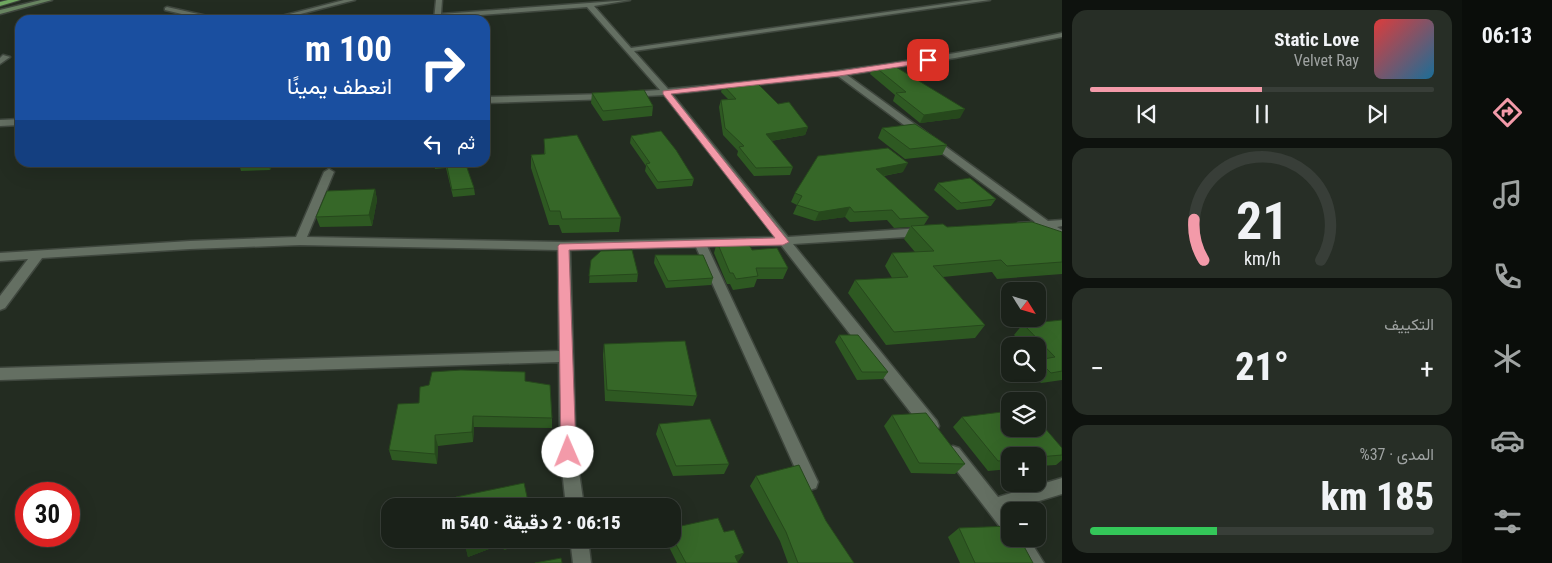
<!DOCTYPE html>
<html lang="ar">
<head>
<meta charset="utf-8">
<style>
	:root { --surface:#1a2119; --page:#272e26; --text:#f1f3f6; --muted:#9fa3a2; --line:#383e38; --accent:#f39aa9 }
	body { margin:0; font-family:"Roboto Condensed",Vazirmatn,sans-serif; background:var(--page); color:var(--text); direction:rtl; height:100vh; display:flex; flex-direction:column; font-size:19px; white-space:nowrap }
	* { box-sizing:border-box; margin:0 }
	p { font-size:16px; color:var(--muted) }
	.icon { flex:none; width:28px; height:28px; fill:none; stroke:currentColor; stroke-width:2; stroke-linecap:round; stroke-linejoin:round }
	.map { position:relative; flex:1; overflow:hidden; direction:ltr }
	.drawer { display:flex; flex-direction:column; gap:10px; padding:10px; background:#0e120e; width:400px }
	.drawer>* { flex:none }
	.hud { position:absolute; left:15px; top:15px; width:475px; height:152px; border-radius:15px; box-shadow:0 5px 20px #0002,0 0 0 1px var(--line); direction:rtl; background:#1a4fa0; color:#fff; overflow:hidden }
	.needle { width:32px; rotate:127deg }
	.tools { position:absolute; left:1001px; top:282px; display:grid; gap:10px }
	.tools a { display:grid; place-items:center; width:45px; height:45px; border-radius:10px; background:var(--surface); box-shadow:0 5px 20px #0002,0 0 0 1px var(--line); font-size:25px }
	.speed { position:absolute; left:15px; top:482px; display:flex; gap:10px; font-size:25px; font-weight:700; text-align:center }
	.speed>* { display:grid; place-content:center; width:65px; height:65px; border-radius:50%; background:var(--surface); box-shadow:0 5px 20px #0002,0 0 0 1px var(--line); line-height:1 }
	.speed .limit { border:8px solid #d22; background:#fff; color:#111 }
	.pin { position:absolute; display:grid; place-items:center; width:42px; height:42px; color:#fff; margin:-21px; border-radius:10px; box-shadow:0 2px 8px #0006 }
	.me { position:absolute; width:55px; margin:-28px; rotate:359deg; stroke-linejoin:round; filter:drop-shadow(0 0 4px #0008) }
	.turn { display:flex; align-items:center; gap:18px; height:105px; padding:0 15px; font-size:22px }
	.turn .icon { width:65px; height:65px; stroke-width:2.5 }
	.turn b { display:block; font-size:35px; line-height:42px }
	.then { display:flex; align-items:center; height:48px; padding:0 15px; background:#0003; gap:10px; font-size:19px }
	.big { font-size:38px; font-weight:800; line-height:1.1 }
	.drawer .tile { flex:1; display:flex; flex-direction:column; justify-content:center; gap:8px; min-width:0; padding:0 18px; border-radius:15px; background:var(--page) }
	.drawer .dial { align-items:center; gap:0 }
	.dial svg { height:130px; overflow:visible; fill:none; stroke:var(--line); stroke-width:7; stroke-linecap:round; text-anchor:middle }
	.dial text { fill:var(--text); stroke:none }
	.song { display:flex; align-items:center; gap:15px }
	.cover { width:60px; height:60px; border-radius:8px; background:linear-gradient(135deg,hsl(0 70% 55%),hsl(200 70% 35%)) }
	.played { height:5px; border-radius:2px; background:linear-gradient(90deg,var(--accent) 50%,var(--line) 50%) }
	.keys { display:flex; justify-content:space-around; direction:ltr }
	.heat { display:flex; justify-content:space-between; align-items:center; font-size:28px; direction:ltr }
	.charge { height:8px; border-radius:4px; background:linear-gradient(90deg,#34c759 37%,var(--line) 0) }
	.trip { position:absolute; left:381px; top:498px; width:300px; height:50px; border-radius:15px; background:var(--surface); box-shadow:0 5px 20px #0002,0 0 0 1px var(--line); font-weight:800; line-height:50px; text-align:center; direction:rtl }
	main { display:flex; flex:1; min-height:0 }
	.dock { display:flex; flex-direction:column; width:90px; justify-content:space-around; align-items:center; background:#0a0d0a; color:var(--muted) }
	.dock .icon { width:35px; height:35px }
	.dock .selected { color:var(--accent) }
	.dock b { font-size:22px; color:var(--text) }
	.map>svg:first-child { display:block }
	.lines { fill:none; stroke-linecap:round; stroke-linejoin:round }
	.minor-casing { stroke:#3f473e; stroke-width:3 }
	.secondary-casing { stroke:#3f473e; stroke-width:3 }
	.trunk-casing { stroke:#3f473e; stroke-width:2 }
	.minor { fill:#646f62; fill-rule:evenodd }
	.secondary { fill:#688461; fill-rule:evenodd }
	.trunk { fill:#6fa760; fill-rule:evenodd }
	.wall { fill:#2e5922 }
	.shaded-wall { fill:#26481c }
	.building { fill:#366728; stroke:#26481c }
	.route { fill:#f39aa9; stroke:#9e646e }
</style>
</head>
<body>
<main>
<nav class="dock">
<b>06:13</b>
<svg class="icon selected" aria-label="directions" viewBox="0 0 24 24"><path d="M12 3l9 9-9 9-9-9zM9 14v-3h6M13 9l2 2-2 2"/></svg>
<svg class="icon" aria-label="music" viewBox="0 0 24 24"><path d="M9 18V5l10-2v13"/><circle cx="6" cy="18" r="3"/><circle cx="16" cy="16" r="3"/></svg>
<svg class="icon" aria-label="phone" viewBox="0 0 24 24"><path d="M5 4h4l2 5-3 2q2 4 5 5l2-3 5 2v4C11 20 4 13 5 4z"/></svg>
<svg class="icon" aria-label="climate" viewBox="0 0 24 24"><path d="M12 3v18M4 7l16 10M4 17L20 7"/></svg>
<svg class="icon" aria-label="car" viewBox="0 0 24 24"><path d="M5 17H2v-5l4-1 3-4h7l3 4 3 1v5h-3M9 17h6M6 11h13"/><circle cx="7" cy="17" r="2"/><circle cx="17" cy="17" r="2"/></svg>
<svg class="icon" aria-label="filters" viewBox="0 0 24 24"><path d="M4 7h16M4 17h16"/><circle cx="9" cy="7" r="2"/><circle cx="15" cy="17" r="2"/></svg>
</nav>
<section class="drawer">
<div class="tile">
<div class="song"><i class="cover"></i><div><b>Static Love</b><p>Velvet Ray</p></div></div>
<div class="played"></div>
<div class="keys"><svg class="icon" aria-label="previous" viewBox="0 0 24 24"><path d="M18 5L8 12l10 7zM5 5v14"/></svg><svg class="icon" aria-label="pause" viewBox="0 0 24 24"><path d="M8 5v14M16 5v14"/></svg><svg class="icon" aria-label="next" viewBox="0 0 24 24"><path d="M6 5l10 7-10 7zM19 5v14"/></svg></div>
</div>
<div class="tile dial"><svg viewBox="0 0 100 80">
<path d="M14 69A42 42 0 1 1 86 69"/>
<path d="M14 69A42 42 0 0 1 8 44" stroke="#f39aa9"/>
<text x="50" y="56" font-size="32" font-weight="700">21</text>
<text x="50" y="72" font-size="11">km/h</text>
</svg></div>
<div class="tile"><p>التكييف</p>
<div class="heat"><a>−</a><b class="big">21°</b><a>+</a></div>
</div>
<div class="tile"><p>المدى · 37%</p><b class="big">185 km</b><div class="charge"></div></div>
</section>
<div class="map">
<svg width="1062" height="563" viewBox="0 0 1062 563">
	<rect width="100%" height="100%" fill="#232c21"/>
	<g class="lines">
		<g class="minor-casing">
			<g id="minor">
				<path d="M344,0h11l-78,20h-11z"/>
				<path d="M436,0h6l-1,14 189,-14 -36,6 37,42 342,-48h17l-356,51 34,38c133,-11 264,-29 394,-56v4l-107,21 -108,17 201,146 14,-1v6l-5,1 5,3v10l-19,-12 -25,1 -2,-3 2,-3 17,-1 -197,-146 -166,18 116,143 134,-9 6,4 -6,4 -129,8 144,177 2,5 -2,5 -6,2 -6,-2 -144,-186 -74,1 111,236 -2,6 -6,2 -6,-2 -108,-241 -126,3 6,202 8,54h-18l-6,-54 -1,-90 -559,18v-12l559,-17 -1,-101 -258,-5 -110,4 -148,9 -37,50 -5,2v-14l28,-37 -28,2v-8l190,-12 106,-4 28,-65 5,-3 5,3 -27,65 257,5 211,-5 -111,-142 -38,2 -1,-2 4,-3 31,-2 -73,-83 -146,11 -1,2h-6z"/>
				<path d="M167,7l49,11 3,2h-12l-42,-10v-2z"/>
				<path d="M3,55l7,2 -10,7v-6z"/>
				<path d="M607,94l3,1v4l-125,4v-6z"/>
				<path d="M20,119v6l-20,1v-6z"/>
				<path d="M953,446l6,2 39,49 64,-19v16l-53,16 1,25 -6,-3 -57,-74 -2,-5 2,-5z"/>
				<path d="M1010,536v3h19l15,24h-20l-15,-24z"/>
				<path d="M570,539h18l3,24h-18z"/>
			</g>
		</g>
		<g class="secondary-casing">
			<path id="secondary" d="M41,0h11l-52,14v-4z"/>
		</g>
		<g class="trunk-casing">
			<path id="trunk" d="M8,0h12l-20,6v-4z"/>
		</g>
		<use href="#minor" class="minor"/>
		<use href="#secondary" class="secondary"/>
		<use href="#trunk" class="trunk"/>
	</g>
	<g class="wall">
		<path d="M874,66l86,52 -40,5 -27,-22 2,-6 -25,-21z"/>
		<path d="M723,85l55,19 30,23 -3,8 -34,6 22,26 -3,8 -36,1 -17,-21 1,-4 -15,-16 -4,-28 2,-7 7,-1 -7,-7z"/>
		<path d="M592,93l61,13 -1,10 -49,5 -12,-18z"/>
		<path d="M882,128l65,17 -5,10 -37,4 -27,-21z"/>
		<path d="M631,136l63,43 -2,7 -35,3 -12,-18 1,-5 -16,-23z"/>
		<path d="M544,139l77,79 -2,14 -57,1 -3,-8h-10l-18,-57v-13l13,-1z"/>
		<path d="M818,156l85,16 -19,4 45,41 -5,8 23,2 115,5v42l-65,5 -5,-7 -49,5 42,48 -10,13 -89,7 -38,-52 7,-13 37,-2 -7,-12 7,-13 23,-1 -11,-13 6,-12 -16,1 -7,-8 -37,2 -5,-5 -30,4 -22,-7 4,-9 -6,-3 4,-9z"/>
		<path d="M274,162l-4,8 -29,1 -2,-7z"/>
		<path d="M434,162h39v4h-7l8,22 1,7 -22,2 -7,-29 -11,1z"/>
		<path d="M938,183l58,16 -5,7 -34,4 -23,-20z"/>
		<path d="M375,189l2,11 -5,26 -52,1 -4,-10z"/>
		<path d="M717,242l35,8 36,18 -5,11h-26l-3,8 -21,3 -3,-6h-3l-13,-31z"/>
		<path d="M655,255l58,23 -2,7 -45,3 -12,-25z"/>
		<path d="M591,260l47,14 -1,8 -48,1z"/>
		<path d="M1062,320v60l-21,3 -9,-9h6v-28h-13l-11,-11 9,-11z"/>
		<path d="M839,335l49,37 -5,7 -26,1 -22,-38z"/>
		<path d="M604,344l93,52 -4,10 -88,-5 -2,-46z"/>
		<path d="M525,381l27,37v10l-78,-1 -1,15 -35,4 -1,18 -45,-4 -3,-10 30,-47z"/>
		<path d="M892,415l73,49 -10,10 -44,-1 -27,-47z"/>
		<path d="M962,417l100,38v5l-6,5 -18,1v-10h-28v13l-22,2 -35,-44z"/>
		<path d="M659,424l70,40 -5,10 -51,2 -17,-42z"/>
		<path d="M756,476l70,45 28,42h-66l-8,-22 -30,-55z"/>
		<path d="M672,528l52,4 14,30h-1l1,1h-61l-12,-24h7z"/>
		<path d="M959,528l74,35h-73l-12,-26z"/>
		<path d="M464,539h70v1l-30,10 -2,-6 -34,13z"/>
	</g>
	<g class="shaded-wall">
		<path d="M965,109l-5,9 -40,5 4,-8z"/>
		<path d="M808,127l-3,8 -41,7 2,-8z"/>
		<path d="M268,162h6l-4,8 -2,-7z"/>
		<path d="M908,163l-5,9 -32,6 5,-9z"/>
		<path d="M375,189l2,11 -5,26 -3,-11z"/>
		<path d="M850,207l-5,10 -30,4 4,-9z"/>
		<path d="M473,416l1,11 -1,15 -1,-10z"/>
		<path d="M435,435l3,11 -1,18 -2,-10z"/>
		<path d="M491,539h10l1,5 -34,13 -2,-8z"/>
		<path d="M509,539h25v1l-30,10 -1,-9z"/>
		<path d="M744,553l-6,9 -3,1v-7z"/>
	</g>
	<g class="building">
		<path d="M891,64l74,45 -41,6 -28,-22 10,-1 -32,-26z"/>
		<path d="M756,82l22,22 11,-2 19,25 -42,7 27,33 -37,1 -17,-21 5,-1 -19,-18 -4,-28 15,-1 -13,-14z"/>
		<path d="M644,90l9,16 -50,5 -11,-18z"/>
		<path d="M915,124l32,21 -37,4 -28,-21z"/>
		<path d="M661,131l15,19 18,29 -36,3 -12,-18 4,-1 -19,-27z"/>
		<path d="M577,135l44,83 -59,1 -2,-8h-10l-19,-56 14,-1 -1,-15z"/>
		<path d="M888,148l20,15 -32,6 53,48 -29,2 -8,-9 -38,2 -4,-5 -31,5 -22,-7 5,-9 -7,-3 23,-37z"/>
		<path d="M240,162h28l-29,2z"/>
		<path d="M446,162h19l9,26 -22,2z"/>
		<path d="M970,178l26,21 -35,4 -23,-20z"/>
		<path d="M375,189l-6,26 -53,2 11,-26z"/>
		<path d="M1032,222l30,10v30l-55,4 -6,-6 -68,6 52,59 -91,7 -39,-52 53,-3 -16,-24 42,-2 -23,-25 32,-2 4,3z"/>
		<path d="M746,239l6,11 25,-2 11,20h-32l2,8 -22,3 -3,-6h-3l-13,-31z"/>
		<path d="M632,250l6,24 -49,2 2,-16 10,-9z"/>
		<path d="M655,255h48l10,23 -45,3z"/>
		<path d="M1062,320v51l-11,2 -13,-13 17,-3 -32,-33z"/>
		<path d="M839,335h19l30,37h-26z"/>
		<path d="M685,341l12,55 -90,-6 -3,-46z"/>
		<path d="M461,370l64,2v9l25,4 2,33 -79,-2 -1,16 -37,3v19l-46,-4 9,-46 21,-1 1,-16 9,-2 3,-13z"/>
		<path d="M1010,411v18h28v-9l24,28v7l-24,2v-1h-28v4l-12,1 -36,-44z"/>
		<path d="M926,413l39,51 -46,-1 -27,-48z"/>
		<path d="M710,419l19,45 -53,2 -17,-42z"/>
		<path d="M799,465l27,56 28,42h-56l-12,-31 -30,-56z"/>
		<path d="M524,483l5,23h-71l-2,-9z"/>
		<path d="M718,518l6,14 10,-2 10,23 -9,3 3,7h-52l-14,-26v-9z"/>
		<path d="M1010,526v13h10l13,24h-58l-16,-35z"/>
		<path d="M464,539h27l-25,10z"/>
		<path d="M561,558l1,5h-27z"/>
	</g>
	<path class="route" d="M928,58l4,2 -1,2 -92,14 -168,18 118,148 -6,3 -214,5 7,202 -2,5 -6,2 -5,-2 -2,-5 -3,-206 2,-2 215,-6 -112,-144v-3l176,-20z"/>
</svg>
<div class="tools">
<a><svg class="needle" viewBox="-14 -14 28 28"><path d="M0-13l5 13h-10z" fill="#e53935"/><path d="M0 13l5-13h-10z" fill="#9fa3a2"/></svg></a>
<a><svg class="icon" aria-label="search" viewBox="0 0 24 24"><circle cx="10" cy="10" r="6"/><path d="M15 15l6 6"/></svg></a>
<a><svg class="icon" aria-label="layers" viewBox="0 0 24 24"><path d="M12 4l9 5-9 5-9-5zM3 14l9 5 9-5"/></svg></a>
<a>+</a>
<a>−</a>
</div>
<div class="speed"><div class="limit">30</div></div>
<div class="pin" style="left:928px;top:60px;background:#d93025"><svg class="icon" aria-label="arrive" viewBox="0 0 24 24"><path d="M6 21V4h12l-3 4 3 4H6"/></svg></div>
<svg class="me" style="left:568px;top:452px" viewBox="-20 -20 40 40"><circle r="19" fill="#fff"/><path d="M0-13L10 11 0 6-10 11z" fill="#f39aa9"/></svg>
<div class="trip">06:15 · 2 دقيقة · 540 m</div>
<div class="hud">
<div class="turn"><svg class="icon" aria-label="right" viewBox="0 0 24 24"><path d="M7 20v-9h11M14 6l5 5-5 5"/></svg><div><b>100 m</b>انعطف يمينًا</div></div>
<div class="then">ثم<svg class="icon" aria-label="left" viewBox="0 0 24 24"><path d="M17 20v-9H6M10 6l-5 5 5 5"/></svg></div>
</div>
</div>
</main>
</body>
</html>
